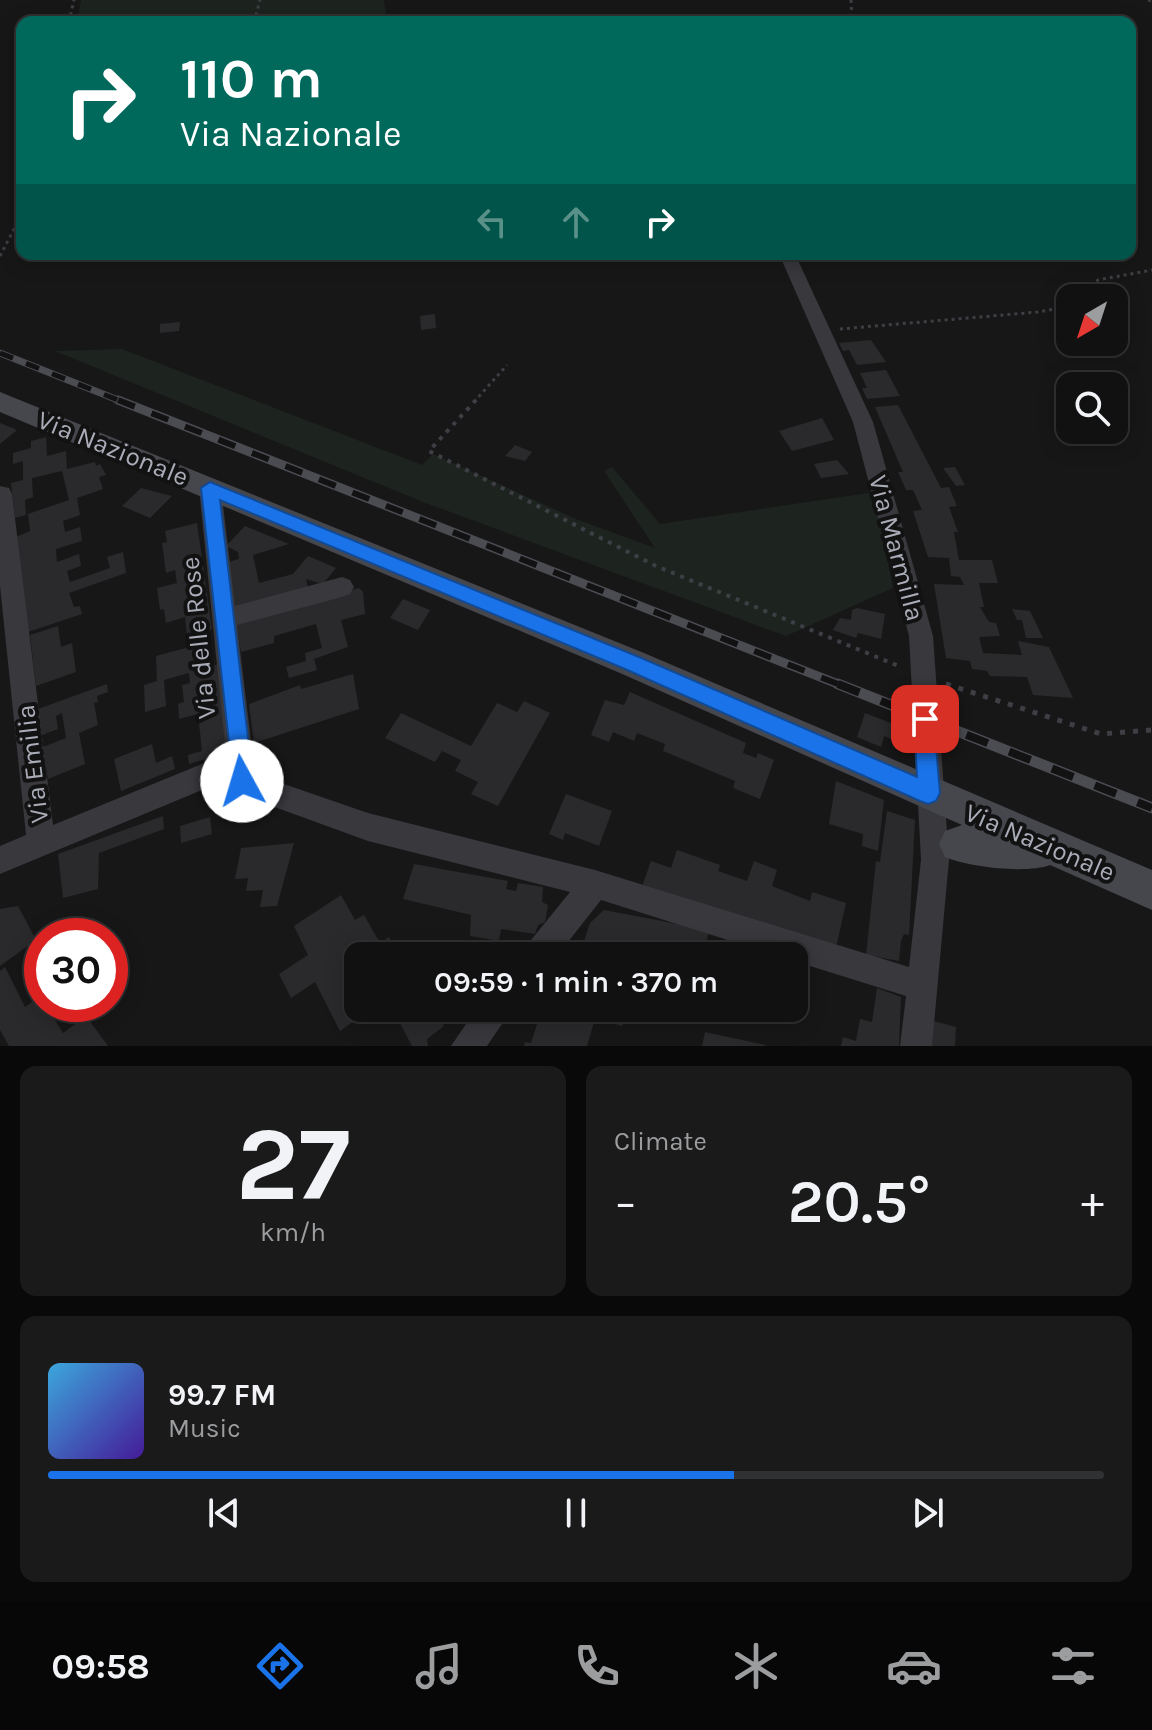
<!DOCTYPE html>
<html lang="en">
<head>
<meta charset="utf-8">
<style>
	:root { --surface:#111112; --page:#1a1a1b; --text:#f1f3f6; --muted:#9c9d9f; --line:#303132; --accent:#1a73e8 }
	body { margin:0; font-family:Karla,sans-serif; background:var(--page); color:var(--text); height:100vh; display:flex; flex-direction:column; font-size:30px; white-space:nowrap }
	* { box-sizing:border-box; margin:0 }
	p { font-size:26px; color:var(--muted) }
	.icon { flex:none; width:44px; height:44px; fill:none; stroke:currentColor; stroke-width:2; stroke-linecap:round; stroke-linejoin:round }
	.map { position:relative; height:1046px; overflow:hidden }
	.panel { display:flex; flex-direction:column; gap:20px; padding:20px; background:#09090a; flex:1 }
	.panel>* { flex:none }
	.guide { position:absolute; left:16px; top:16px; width:1120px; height:244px; border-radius:16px; box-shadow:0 4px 20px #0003,0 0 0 2px var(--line); background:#00695c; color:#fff; overflow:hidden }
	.needle { width:52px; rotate:219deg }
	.controls { position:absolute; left:1056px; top:284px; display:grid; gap:16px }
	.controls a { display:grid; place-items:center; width:72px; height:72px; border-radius:16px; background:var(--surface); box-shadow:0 4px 20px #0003,0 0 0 2px var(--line); font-size:40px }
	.speed { position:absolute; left:24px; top:918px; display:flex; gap:16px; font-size:40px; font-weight:700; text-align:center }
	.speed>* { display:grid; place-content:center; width:104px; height:104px; border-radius:50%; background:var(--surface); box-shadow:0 4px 20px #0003,0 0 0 2px var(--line); line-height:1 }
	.speed .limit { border:12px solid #d22; background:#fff; color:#111 }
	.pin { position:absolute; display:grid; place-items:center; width:68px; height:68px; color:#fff; margin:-34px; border-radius:16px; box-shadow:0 4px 12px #0006 }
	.me { position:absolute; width:88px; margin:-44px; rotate:354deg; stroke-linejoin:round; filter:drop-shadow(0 0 6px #0008) }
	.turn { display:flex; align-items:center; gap:28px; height:168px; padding:0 32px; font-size:36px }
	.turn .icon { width:104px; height:104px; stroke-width:2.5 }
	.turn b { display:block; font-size:56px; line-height:68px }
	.lanes { display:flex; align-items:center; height:76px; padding:0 32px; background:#0003; justify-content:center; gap:40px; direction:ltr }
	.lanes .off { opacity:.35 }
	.big { font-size:60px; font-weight:600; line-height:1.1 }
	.panel .widget { flex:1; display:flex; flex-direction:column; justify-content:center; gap:12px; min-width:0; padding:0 28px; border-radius:16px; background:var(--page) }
	.panel .dial { align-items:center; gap:0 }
	.dial b { font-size:104px; line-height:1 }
	.song { display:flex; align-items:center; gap:24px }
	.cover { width:96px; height:96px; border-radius:12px; background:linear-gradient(135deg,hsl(200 70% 55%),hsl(260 70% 35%)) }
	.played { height:8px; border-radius:4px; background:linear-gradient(90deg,var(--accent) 65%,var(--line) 65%) }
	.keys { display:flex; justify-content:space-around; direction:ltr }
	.heat { display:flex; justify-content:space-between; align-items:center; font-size:44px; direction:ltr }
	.panel .tiles { flex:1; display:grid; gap:20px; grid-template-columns:1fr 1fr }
	.widget:last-child { grid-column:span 2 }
	.trip { position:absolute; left:344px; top:942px; width:464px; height:80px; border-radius:16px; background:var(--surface); box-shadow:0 4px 20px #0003,0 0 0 2px var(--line); font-weight:600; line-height:80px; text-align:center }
	.tab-bar { display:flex; height:128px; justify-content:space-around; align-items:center; background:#070707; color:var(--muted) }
	.tab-bar .icon { width:56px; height:56px }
	.tab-bar .current { color:var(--accent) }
	.tab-bar b { font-size:36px; color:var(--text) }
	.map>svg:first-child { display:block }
	.green { fill:#1d231f }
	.building { fill:#2a2a2c }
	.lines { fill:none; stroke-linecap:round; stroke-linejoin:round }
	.path-far2 { stroke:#3e3f44; stroke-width:3; stroke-dasharray:3 4; stroke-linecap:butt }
	.path-far1 { stroke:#3e3f44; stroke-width:4; stroke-dasharray:4 6; stroke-linecap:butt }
	.path { stroke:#3e3f44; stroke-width:5; stroke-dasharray:5 8; stroke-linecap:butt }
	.street { fill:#38383d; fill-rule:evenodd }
	.secondary { fill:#46474d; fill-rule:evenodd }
	.rail-far2-casing { stroke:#4b4c52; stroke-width:7 }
	.rail-far1-casing { stroke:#4b4c52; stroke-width:9 }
	.rail-casing { stroke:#4b4c52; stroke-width:11 }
	.rail-far2 { stroke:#121213; stroke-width:5; stroke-dasharray:14; stroke-linecap:butt }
	.rail-far1 { stroke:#121213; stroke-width:6; stroke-dasharray:18; stroke-linecap:butt }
	.rail { stroke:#121213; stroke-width:8; stroke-dasharray:23; stroke-linecap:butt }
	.route { fill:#1a73e8; stroke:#114b97; stroke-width:2 }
	.labels { text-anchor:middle; stroke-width:8; stroke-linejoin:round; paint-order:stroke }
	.street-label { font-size:26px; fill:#aaacb7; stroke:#121213 }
</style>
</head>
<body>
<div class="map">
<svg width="1152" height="1046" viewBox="0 0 1152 1046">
	<rect width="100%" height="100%" fill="#171718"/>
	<g class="green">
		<path d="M81,0h303l3,22h-310z"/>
		<path d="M122,349l300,116 11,-11 143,65 79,29 -51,-77 8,-4 48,57 215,-32 18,96 -107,48 -363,-134 -368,-151z"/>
	</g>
	<g class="building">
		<path d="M435,314l1,14 -15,2 -1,-14z"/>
		<path d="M180,322l-1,9 -19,2v-9z"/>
		<path d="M871,340l15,22 -29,3 -8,-15 -6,1 -4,-8z"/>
		<path d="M886,370l14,26 -33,3 -5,-11h5l-7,-15z"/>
		<path d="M898,405l43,83 8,-1 8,19 -8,1 9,25h-4l5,28h33l6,23h-19l5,24h-4l9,15 7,1 4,13 -21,1 4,16 39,2 -4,-14 31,6 24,51 -40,-3 -6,-18 -37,-1 -3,-5 -15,-2 -2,-8 -24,-3 -12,-74 30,1 -4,-8 -9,-1 -2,-18 -21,-1 -15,-46 9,-1 -9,-20h-7l-8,-18h5l-28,-65z"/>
		<path d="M822,418l12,22 -42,11 -13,-20z"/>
		<path d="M0,423l17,7 -17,14z"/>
		<path d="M46,437l1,19 19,-5 1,18 28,-7 1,4 4,-2 6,11 -7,2 4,12 -26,9 3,17 -17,6 2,11 15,-5 2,14 -26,8 1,13 22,-8 2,12 -14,5 3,11 40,-14 -3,-11 16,-5 3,21 -57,20 5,14 6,-1 2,8 -54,18 -12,-95 14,-6 -2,-17 41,-14 -7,-29 -30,7 1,19 -8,3 1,15 -11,3 -4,-35 12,-3v-19l-10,3v-11l18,-5v-7z"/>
		<path d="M515,445l17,7 -7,9 -20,-5z"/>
		<path d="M837,460l12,14 -28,4 -7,-14z"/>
		<path d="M955,467l10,18 -9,1 -13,-18z"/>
		<path d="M141,488l31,8 -22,22 -28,-12z"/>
		<path d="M197,523l15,106 -25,7 -2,-19 -19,6 -2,-14 -4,1 -3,-22 20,-5 -2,-13 -9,3 -4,-30 5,-1 -2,-11z"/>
		<path d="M245,526l44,18 -36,11 6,28 34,-9 15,-18 28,12 -13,16 -17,-5 2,9 -76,21 -7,-46 14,-4 -1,-7 -12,-6z"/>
		<path d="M359,588l4,4 2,22 -24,6 7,27 -34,12 3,11 -28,8 -3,-11 20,-6 -1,-8 17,-5 -6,-24 -42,12v7l-33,9 -5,-28z"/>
		<path d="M403,599l27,11 -12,20 -28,-12z"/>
		<path d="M857,608l28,6 -4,25 -23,-6 -2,5 -23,-8 7,-12 11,2 1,-10z"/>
		<path d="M1012,609l18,2 13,27h-17l-4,-18h-5z"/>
		<path d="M58,626l3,21 11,-4 4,29 -40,14 -6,-51z"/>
		<path d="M193,646l12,6 2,16 11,-4 12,88 -41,12 -1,-9 14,-4 -4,-37 -19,5 -1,-15 6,-2 -2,-17 8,-2 -1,-10 -25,7 2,26 -21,6 -1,-27 13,-4 -1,-25z"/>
		<path d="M353,674l6,35 -105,34 -5,-39 51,-19 1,4z"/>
		<path d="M107,684l1,8 -11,4 1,6 -4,1 4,22 -19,8 6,31 -37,15 -5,-32 23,-9 -4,-25 -6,3 2,13 -16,6 -4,-26z"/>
		<path d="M630,692l116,51 -3,10 13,5 2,-5 16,7 -14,39 -27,-11 2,-7 -72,-30 2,-7 -28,-11 -3,8 -21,-9 -4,10 -18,-7 14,-35 19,5z"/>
		<path d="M524,701l26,12 -52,93 -27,-12 7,-12 -23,-11 6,-11 -19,-9 -7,11 -50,-24 16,-25 70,33 26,-43 20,9z"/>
		<path d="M865,713l44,17 -4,15 -21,-9 -3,11 -24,-10z"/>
		<path d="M152,744l4,19 16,-7 3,13 -54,22 -7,-32z"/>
		<path d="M836,781l48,19 -6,51 -16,-5 1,-12 -34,-10z"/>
		<path d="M566,794l46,17 -13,35 -34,-13 -2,7 -14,-6z"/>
		<path d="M887,811l28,9 -6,115 -5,-1 -3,7 -2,20 -33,-6 10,-94 4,1z"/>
		<path d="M163,816l1,13 -65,24 -1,36 -35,9 -5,-44z"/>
		<path d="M210,817l2,17 -31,9 -1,-17z"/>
		<path d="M294,843l-17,63 -17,1 3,-17 -17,1 2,-13 -13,1 6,-31z"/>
		<path d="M677,850l43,15 -2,6 29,10 7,-20 23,9 -5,16 38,15 2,-9 34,11 -10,45 -195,-59 10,-28 20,7z"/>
		<path d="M414,864l94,17 -2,8 10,2 2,-8 25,4 -1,15 6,3 -3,17 -7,3 -3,9 -34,-5 -2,12 -29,-5 1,-21 -68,-16z"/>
		<path d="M341,895l14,25 9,-5 13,23 5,4 7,-5 10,19h-41v52h14l-32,23 -25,-49 -24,16 -12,-24 29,-19 -14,-29z"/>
		<path d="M18,906l18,34 -36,26v-57z"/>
		<path d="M604,910l105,20 -5,26h-43v-5l-16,-4 -4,9h-62l11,-33z"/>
		<path d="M5,967l20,40 15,-11 23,37 23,-17 22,30h-99l-9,-16v-59z"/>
		<path d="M877,988l24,9 -2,49h-58l2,-9 13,4 4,-22 12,3z"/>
		<path d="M392,1008h42l10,18 -17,13 1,7h-16z"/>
		<path d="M542,1008h70l14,6 -4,12 -27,-7 -8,27h-63l1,-4 6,1z"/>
		<path d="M930,1020l26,7 -1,19h-26z"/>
		<path d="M705,1032l60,13v1h-63z"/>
	</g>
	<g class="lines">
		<g class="path-far2">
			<path d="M851,0l1,22"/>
			<path d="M1148,0l4,1"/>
			<path d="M69,22l5,-22"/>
			<path d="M254,22l6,-22"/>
			<path d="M0,256l22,-42"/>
			<path d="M1074,298l24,-18 54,-10"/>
			<path d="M840,329l198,-17 23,-4 9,-7"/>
			<path d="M474,402l33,-37"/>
		</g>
		<g class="path-far1">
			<path d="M476,400l-47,51 227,115 245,101"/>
			<path d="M946,684l6,2"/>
		</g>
		<path class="path" d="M946,684l155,50 51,-4"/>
		<g class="street">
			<path d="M779,254h16l78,168 60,214 16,224 -17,186h-32l6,-50 -112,-35v-5h-16l-177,-56 -44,56h-34l4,-11 43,-53 -202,-51 -154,-56 -214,89v-28l26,-11 -26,-249v-100l9,2 3,6 41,331 161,-66 13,5 -28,-276 11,-8 11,8 14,118 107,-29 8,3 4,7 -4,7 -8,3 -105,28 18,149 113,39 227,57 314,97 12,-107 -12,-224 -56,-214z"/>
			<path d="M477,1008h36l-26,38h-36z"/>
		</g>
		<path class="secondary" d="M0,392l644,261 508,217v40l-102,-45c-23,9 -82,2 -105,-8l-6,-13 6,-13 17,-6 -342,-152 -620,-261z"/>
		<g class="rail-far2-casing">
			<path id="rail-far2" d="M0,353l123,49"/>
		</g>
		<g class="rail-far1-casing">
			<path id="rail-far1" d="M118,400l725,286"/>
		</g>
		<g class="rail-casing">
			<path id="rail" d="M838,684l314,124"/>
		</g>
		<use href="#rail-far2" class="rail-far2"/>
		<use href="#rail-far1" class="rail-far1"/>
		<use href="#rail" class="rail"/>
	</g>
	<path class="route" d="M210,482l429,175 278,120 -3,-58 3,-7 8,-3 8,3 7,81 -4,8 -8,3 -8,-3 -295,-132 -405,-169 33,281 -3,7 -8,4 -8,-4 -33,-300z"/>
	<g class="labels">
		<g class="street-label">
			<text transform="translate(113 448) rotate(22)" y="9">Via Nazionale</text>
			<text transform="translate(897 548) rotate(75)" y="9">Via Marmilla</text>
			<text transform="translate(198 638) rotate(-96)" y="9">Via delle Rose</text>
			<text transform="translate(32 764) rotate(-97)" y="9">Via Emilia</text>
			<text transform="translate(1040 842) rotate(23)" y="9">Via Nazionale</text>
		</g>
	</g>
</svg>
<div class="controls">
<a><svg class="needle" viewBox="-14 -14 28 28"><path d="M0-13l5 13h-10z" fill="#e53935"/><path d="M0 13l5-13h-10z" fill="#9c9d9f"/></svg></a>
<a><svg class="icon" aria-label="search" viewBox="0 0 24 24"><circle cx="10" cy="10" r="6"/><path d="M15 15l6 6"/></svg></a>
</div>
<div class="speed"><div class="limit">30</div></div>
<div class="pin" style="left:925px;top:719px;background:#d93025"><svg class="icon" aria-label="arrive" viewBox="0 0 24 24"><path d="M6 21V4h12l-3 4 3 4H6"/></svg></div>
<svg class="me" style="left:242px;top:781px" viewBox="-20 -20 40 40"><circle r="19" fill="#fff"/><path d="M0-13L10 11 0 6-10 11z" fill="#1a73e8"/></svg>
<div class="trip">09:59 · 1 min · 370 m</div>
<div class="guide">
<div class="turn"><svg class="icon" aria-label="right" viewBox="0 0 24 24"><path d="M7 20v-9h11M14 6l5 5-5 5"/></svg><div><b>110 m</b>Via Nazionale</div></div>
<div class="lanes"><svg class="icon off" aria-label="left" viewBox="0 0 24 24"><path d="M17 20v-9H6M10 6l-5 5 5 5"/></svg><svg class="icon off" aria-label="ahead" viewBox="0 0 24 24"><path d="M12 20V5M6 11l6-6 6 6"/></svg><svg class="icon" aria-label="right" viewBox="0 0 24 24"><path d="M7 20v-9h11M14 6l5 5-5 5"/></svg></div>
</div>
</div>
<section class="panel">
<div class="tiles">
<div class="widget dial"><b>27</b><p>km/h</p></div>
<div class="widget"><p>Climate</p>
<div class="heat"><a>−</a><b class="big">20.5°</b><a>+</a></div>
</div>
<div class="widget">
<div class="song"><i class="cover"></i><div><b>99.7 FM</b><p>Music</p></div></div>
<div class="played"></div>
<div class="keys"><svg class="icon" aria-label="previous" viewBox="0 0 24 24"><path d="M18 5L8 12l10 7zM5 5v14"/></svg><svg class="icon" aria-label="pause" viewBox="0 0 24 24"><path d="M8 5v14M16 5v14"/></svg><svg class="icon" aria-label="next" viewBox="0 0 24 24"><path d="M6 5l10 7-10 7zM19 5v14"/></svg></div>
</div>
</div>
</section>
<nav class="tab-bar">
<b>09:58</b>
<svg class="icon current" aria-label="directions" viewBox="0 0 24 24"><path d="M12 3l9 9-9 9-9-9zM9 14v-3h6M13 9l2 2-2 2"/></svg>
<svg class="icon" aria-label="music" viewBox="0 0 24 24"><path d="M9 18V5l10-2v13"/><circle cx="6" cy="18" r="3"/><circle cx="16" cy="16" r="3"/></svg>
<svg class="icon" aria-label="phone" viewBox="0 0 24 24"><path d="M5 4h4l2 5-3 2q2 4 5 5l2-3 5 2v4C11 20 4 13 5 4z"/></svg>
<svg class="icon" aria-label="climate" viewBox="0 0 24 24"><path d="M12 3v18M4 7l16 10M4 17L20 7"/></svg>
<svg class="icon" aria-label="car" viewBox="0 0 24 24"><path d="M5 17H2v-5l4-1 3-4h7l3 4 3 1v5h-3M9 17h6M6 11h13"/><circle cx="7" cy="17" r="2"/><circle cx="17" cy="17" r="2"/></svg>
<svg class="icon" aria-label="filters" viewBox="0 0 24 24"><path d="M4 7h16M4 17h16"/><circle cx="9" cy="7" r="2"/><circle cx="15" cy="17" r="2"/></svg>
</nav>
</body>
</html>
